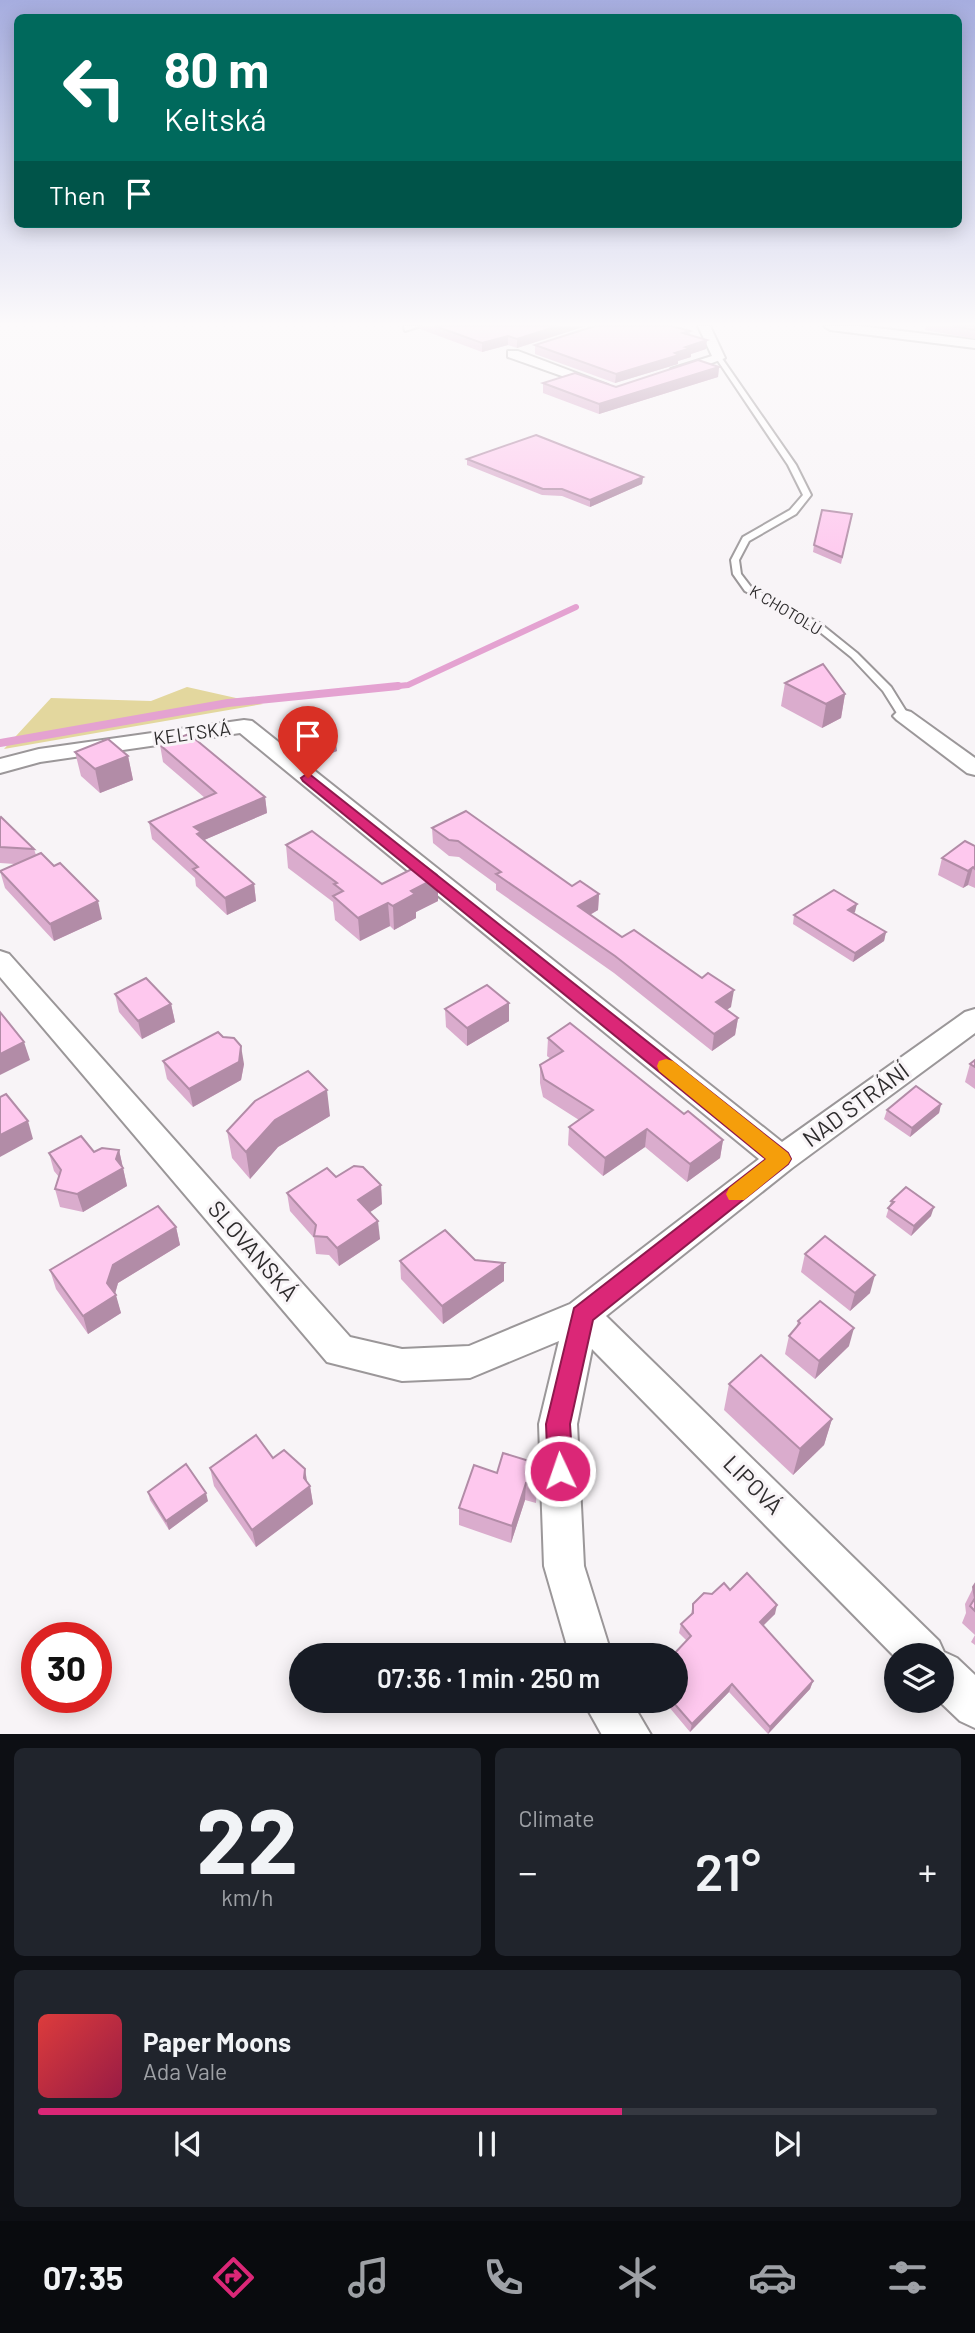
<!DOCTYPE html>
<html lang="en">
<head>
<meta charset="utf-8">
<style>
	:root { --surface:#171b24; --page:#20242c; --text:#f1f3f6; --muted:#9ea1a6; --line:#363941; --accent:#db2777 }
	body { margin:0; font-family:Barlow,sans-serif; background:var(--page); color:var(--text); height:100vh; display:flex; flex-direction:column; font-size:26px; white-space:nowrap }
	* { box-sizing:border-box; margin:0 }
	p { font-size:23px; color:var(--muted) }
	.icon { flex:none; width:38px; height:38px; fill:none; stroke:currentColor; stroke-width:2; stroke-linecap:round; stroke-linejoin:round }
	.map { position:relative; height:1734px; overflow:hidden }
	.drawer { display:flex; flex-direction:column; gap:14px; padding:14px; background:#0d0f14; flex:1 }
	.drawer>* { flex:none }
	.guide { position:absolute; left:14px; top:14px; width:948px; height:214px; border-radius:10px; box-shadow:0 4px 18px #0003; background:#00695c; color:#fff; overflow:hidden }
	.tools { position:absolute; left:884px; top:1643px; display:grid; gap:14px }
	.tools a { display:grid; place-items:center; width:70px; height:70px; border-radius:50%; background:var(--surface); box-shadow:0 4px 18px #0003; font-size:35px }
	.speed { position:absolute; left:21px; top:1622px; display:flex; gap:14px; font-size:35px; font-weight:700; text-align:center }
	.speed>* { display:grid; place-content:center; width:91px; height:91px; border-radius:50%; background:var(--surface); box-shadow:0 4px 18px #0003; line-height:1 }
	.speed .limit { border:10px solid #d22; background:#fff; color:#111 }
	.pin { position:absolute; display:grid; place-items:center; width:60px; height:60px; color:#fff; margin:-72px -30px; border-radius:50% 50% 50% 0; rotate:-45deg; box-shadow:0 0 7px #0007 }
	.pin .icon { rotate:45deg }
	.me { position:absolute; width:77px; margin:-38px; rotate:357deg; stroke-linejoin:round; filter:drop-shadow(0 0 5px #0008) }
	.turn { display:flex; align-items:center; gap:24px; height:147px; padding:0 35px; font-size:32px }
	.turn .icon { width:91px; height:91px; stroke-width:2.5 }
	.turn b { display:block; font-size:49px; line-height:60px }
	.then { display:flex; align-items:center; height:66px; padding:0 35px; background:#0003; gap:14px; font-size:26px }
	.big { font-size:52px; font-weight:600; line-height:1.1 }
	.drawer .widget { flex:1; display:flex; flex-direction:column; justify-content:center; gap:10px; min-width:0; padding:0 24px; border-radius:10px; background:var(--page) }
	.drawer .dial { align-items:center; gap:0 }
	.dial b { font-size:91px; line-height:1 }
	.song { display:flex; align-items:center; gap:21px }
	.cover { width:84px; height:84px; border-radius:10px; background:linear-gradient(135deg,hsl(0 70% 55%),hsl(340 70% 35%)) }
	.played { height:7px; border-radius:4px; background:linear-gradient(90deg,var(--accent) 65%,var(--line) 65%) }
	.keys { display:flex; justify-content:space-around; direction:ltr }
	.heat { display:flex; justify-content:space-between; align-items:center; font-size:38px; direction:ltr }
	.drawer .tiles { flex:1; display:grid; gap:14px; grid-template-columns:1fr 1fr }
	.widget:last-child { grid-column:span 2 }
	.trip { position:absolute; left:289px; top:1643px; width:399px; height:70px; border-radius:35px; background:var(--surface); box-shadow:0 4px 18px #0003; font-weight:600; line-height:70px; text-align:center }
	.menu { display:flex; height:112px; justify-content:space-around; align-items:center; background:#090b0e; color:var(--muted) }
	.menu .icon { width:49px; height:49px }
	.menu .on { color:var(--accent) }
	.menu b { font-size:32px; color:var(--text) }
	.map>svg:first-child { display:block }
	.green { fill:#e3d79e }
	.lines { fill:none; stroke-linecap:round; stroke-linejoin:round }
	.stream-far1 { stroke:#e4a2d1; stroke-width:6 }
	.stream { stroke:#e4a2d1; stroke-width:8 }
	.service-casing { stroke:#9b9799; stroke-width:4 }
	.minor-casing { stroke:#9b9799; stroke-width:4 }
	.service { fill:#fff; fill-rule:evenodd }
	.minor { fill:#fff; fill-rule:evenodd }
	.wall { fill:#daaccd }
	.shaded-wall { fill:#b28ca7 }
	.building { fill:#fec8ee; stroke:#b28ca7; stroke-width:2 }
	.route { fill:#db2777; stroke:#8e194d; stroke-width:2 }
	.slow { fill:#f59e0b }
	.labels { text-anchor:middle; stroke-width:6; stroke-linejoin:round; paint-order:stroke }
	.far-street-label { font-size:16px; fill:#2e2c2d; stroke:#f8f4f7 }
	.street-label { font-size:19px; fill:#2e2c2d; stroke:#f8f4f7 }
	.near-street-label { font-size:23px; fill:#2e2c2d; stroke:#f8f4f7 }
</style>
</head>
<body>
<div class="map">
<svg width="975" height="1735" viewBox="0 0 975 1735">
	<rect width="100%" height="100%" fill="#f8f4f7"/>
	<path class="green" d="M187,687l76,17 -259,45 47,-51 100,3z"/>
	<g class="lines">
		<path class="stream-far1" d="M380,688l28,-3 168,-78"/>
		<path class="stream" d="M0,743l228,-40 170,-17"/>
		<g class="service-casing">
			<path id="service" d="M717,357h4l75,108 15,30 -15,19 -47,27 -10,19 2,14 10,13 70,37 36,29 34,34 18,29 -1,2h-8l-17,-27 -32,-34 -36,-29 -70,-37 -12,-17 -2,-14 12,-23 47,-27 13,-15 -15,-30 -72,-107z"/>
		</g>
		<g class="minor-casing">
			<g id="minor">
				<path d="M404,326h17l-16,5z"/>
				<path d="M698,326h12l15,32 -44,17h-10v-6l41,-13z"/>
				<path d="M824,326h36l115,14v8l-145,-18z"/>
				<path d="M508,351h10l90,34 -12,3 -88,-31z"/>
				<path d="M904,710l7,2 64,46v17l-8,-2 -70,-53 -4,-4 4,-4z"/>
				<path d="M244,720l8,1 530,421 183,-130 10,-3v24l-183,135 -186,148 333,325 5,11 13,6 18,17v53l-15,-7 -21,-20 3,-45 -46,2 -304,-309 -15,75 7,142 28,90h-42l-26,-90 -5,-142 20,-83 -89,37 -68,3 -75,-19 -327,-385v-26l9,3 341,383 52,12 67,-3 101,-42 189,-145 -519,-426 -200,29 -40,11v-14l39,-10z"/>
				<path d="M583,1701h48l20,34h-49z"/>
			</g>
		</g>
		<use href="#service" class="service"/>
		<use href="#minor" class="minor"/>
	</g>
	<g class="wall">
		<path d="M420,326h166l-69,22 -9,-3 -26,7 -62,-23z"/>
		<path d="M673,326l17,5v4l16,14 -15,5v3l-13,4v3l-63,19 -80,-29v-9z"/>
		<path d="M926,326h49v13l-50,-9z"/>
		<path d="M719,367l-1,10 -119,37 -56,-21v-10l73,4z"/>
		<path d="M467,459l176,18 -1,7 -52,23 -28,-11 -20,-1 -75,-30z"/>
		<path d="M852,514l-11,50 -28,-12 1,-7z"/>
		<path d="M785,683l60,11 -4,24 -19,10 -41,-22z"/>
		<path d="M283,726l54,25 -25,10 -28,-19z"/>
		<path d="M160,745l105,52 2,16 -63,27 50,44 2,17 -29,14 -31,-29 -1,-8 -43,-39 -3,-17 56,-24 -42,-36z"/>
		<path d="M75,752l53,4 5,24 -33,13 -19,-17z"/>
		<path d="M0,818l34,31 2,6 66,64 -48,22 -49,-53 -5,-17 15,-7 -15,-1z"/>
		<path d="M432,828l140,58 27,8 -1,16 -8,5 32,22 109,70 -5,3 12,8 -3,17 -23,16 -98,-78 -118,-83v-6l-37,-27 -10,-1 -16,-13z"/>
		<path d="M286,845l96,39 56,17 -22,11v6l-22,12 -4,-4 -30,15 -25,-21 -2,-18 -45,-34z"/>
		<path d="M975,846v42l-7,-3 -5,3 -25,-13 4,-17z"/>
		<path d="M855,912l-1,1 32,19 -2,9 -31,21 -60,-38 1,-9z"/>
		<path d="M115,994l56,10 4,18 -33,17 -23,-27z"/>
		<path d="M445,1009l64,12 -42,25 -21,-19z"/>
		<path d="M548,1038l136,76 39,26 -3,18 -33,24 -42,-35 -42,29 -35,-31 1,-18 10,-7 -36,-23 -3,-14v-18l11,-6 -4,-3z"/>
		<path d="M975,1060v29l-10,-7 5,-18z"/>
		<path d="M163,1061l81,3 -3,16 -48,27 -26,-28z"/>
		<path d="M941,1104l-2,9 -29,24 -26,-18 3,-9z"/>
		<path d="M330,1116l-52,31 -28,32 -18,-21 -5,-27z"/>
		<path d="M119,1150l8,36 -44,26 -23,-5 -5,-18 4,-12 -5,-6 -5,-18 45,-1z"/>
		<path d="M336,1177l45,8 1,19 -12,8 10,27 -41,27 -10,-11 -13,-1 -2,-16 -24,-27 -3,-18z"/>
		<path d="M891,1201l40,15 -20,20 -25,-19z"/>
		<path d="M176,1227l4,18 -62,38 -3,11 6,19 -33,21 -32,-45 -6,-19z"/>
		<path d="M805,1254l65,39 -20,18 -49,-39z"/>
		<path d="M475,1260l29,21 -61,43 -42,-45 -1,-18z"/>
		<path d="M798,1321l51,25 -34,33 -30,-25 4,-18 7,-8z"/>
		<path d="M729,1384l103,35 -8,26 -31,30 -69,-65z"/>
		<path d="M273,1458l35,25 2,3 3,18 -57,43 -42,-61 -4,-18z"/>
		<path d="M539,1464l-3,39 -11,-3 -14,43 -52,-18v-17l38,-35z"/>
		<path d="M148,1492l60,9 -39,29 -19,-30z"/>
		<path d="M975,1584v61l-4,-3 4,-7 -13,-12 4,-10 -1,-9z"/>
		<path d="M730,1590l45,24 -12,11 50,56 -3,8 -42,45 -39,-42 -39,40 -26,-31h12l11,-60 -8,-8 2,-9 10,-10 2,-10 19,-10z"/>
	</g>
	<g class="shaded-wall">
		<path d="M558,326h28l-69,22v-9z"/>
		<path d="M508,336v9l-26,7v-9z"/>
		<path d="M707,340l-1,9 -15,5v3l-13,4v3l-63,19 1,-9 59,-21 11,-6z"/>
		<path d="M719,367l-1,10 -119,37v-10z"/>
		<path d="M643,477l-1,7 -52,23v-7z"/>
		<path d="M845,694l-4,24 -19,10 4,-24z"/>
		<path d="M335,735l2,16 -25,10 -1,-16z"/>
		<path d="M128,756l5,24 -33,13 -5,-24z"/>
		<path d="M265,797l2,16 -65,28 -8,-14z"/>
		<path d="M973,867l-5,18 -5,3 5,-17z"/>
		<path d="M438,877v24l-22,11v6l-22,12 -1,-24 18,-15z"/>
		<path d="M254,884l2,17 -29,14 -2,-17z"/>
		<path d="M599,894l-1,16 -21,12 1,-16z"/>
		<path d="M98,901l4,18 -48,22 -4,-17z"/>
		<path d="M388,903l2,23 -30,15 -2,-23z"/>
		<path d="M857,904l-2,8 -8,6 1,-8z"/>
		<path d="M886,932l-2,9 -31,21 2,-9z"/>
		<path d="M734,990l-3,17 -18,12 3,-17z"/>
		<path d="M509,1003v18l-42,25v-18z"/>
		<path d="M171,1004l4,18 -33,17 -4,-18z"/>
		<path d="M738,1018l-3,17 -23,16 2,-17z"/>
		<path d="M24,1042l6,18 -30,15v-21z"/>
		<path d="M241,1046l3,18 -3,16 -48,27 -4,-18z"/>
		<path d="M327,1090l3,26 -52,31 -28,32 -4,-27 29,-32z"/>
		<path d="M941,1104l-2,9 -29,24 2,-9z"/>
		<path d="M28,1121l5,18 -33,18v-22z"/>
		<path d="M647,1129l-2,18 -42,29 2,-18z"/>
		<path d="M723,1140l-3,18 -33,24 3,-18z"/>
		<path d="M119,1150l8,36 -44,26 -6,-18 39,-35z"/>
		<path d="M381,1185l1,19 -22,15 -2,-19z"/>
		<path d="M934,1207l-3,9 -20,20 3,-10z"/>
		<path d="M378,1221l2,18 -41,27 -2,-18z"/>
		<path d="M176,1227l4,18 -62,38 -4,14 2,-2 5,18 -33,21 -5,-18 24,-33 6,-18z"/>
		<path d="M504,1263v18l-61,43 -1,-18z"/>
		<path d="M875,1275l-5,18 -20,18 5,-18z"/>
		<path d="M854,1328l-5,18 -34,33 4,-18z"/>
		<path d="M832,1419l-8,26 -31,30 7,-26z"/>
		<path d="M305,1469l3,18 2,-1 3,18 -57,43 -4,-17 52,-52z"/>
		<path d="M526,1483l-1,17 -14,43 1,-17z"/>
		<path d="M206,1493l2,8 -39,29 -3,-9z"/>
		<path d="M777,1605l-2,9 -17,17 2,-9z"/>
		<path d="M813,1681l-3,8 -42,45 2,-7z"/>
		<path d="M732,1684l-3,8 -39,40 2,-8z"/>
	</g>
	<g class="building">
		<path d="M435,326h123l-41,13 -9,-3 -26,7z"/>
		<path d="M595,326h77l18,5 -7,2 24,7 -21,7 5,1 -16,5 4,2 -63,19 -81,-29z"/>
		<path d="M952,326h23v4z"/>
		<path d="M698,360l21,7 -120,37 -56,-21 32,-10 41,14z"/>
		<path d="M536,435l107,42 -53,23 -28,-11h-19l-76,-30z"/>
		<path d="M822,510l30,4 -10,43 -28,-12z"/>
		<path d="M823,664l22,30 -19,10 -41,-21z"/>
		<path d="M308,715l27,20 -24,10 -28,-19z"/>
		<path d="M189,734l76,63 -71,30 7,5 -4,2 57,50 -29,14 -32,-29 5,-2 -49,-45 67,-29 -56,-48z"/>
		<path d="M108,739l20,17 -33,13 -20,-17z"/>
		<path d="M466,811l106,75 8,-5 19,13 -21,12 44,31 12,-7 68,48 6,-5 26,17 -18,12 22,16 -24,16 -99,-78 -119,-82 5,-2 -43,-31 -9,-1 -17,-12z"/>
		<path d="M1,817l33,32 -34,-2v-29z"/>
		<path d="M312,831l70,53 40,-20 15,11 1,2 -27,14 4,3 -22,12 -5,-3 -30,15 -25,-22 10,-5 -9,-7 3,-1 -51,-38z"/>
		<path d="M965,841l10,5v23l-2,-2 -5,4 -26,-13z"/>
		<path d="M41,853l13,13 6,-3 38,38 -48,23 -50,-53z"/>
		<path d="M834,890l23,14 -9,6 38,22 -31,21 -61,-38z"/>
		<path d="M146,978l25,26 -33,17 -23,-27z"/>
		<path d="M487,985l22,18 -42,25 -22,-19z"/>
		<path d="M0,1012l24,30 -24,12z"/>
		<path d="M570,1023l114,91 4,-3 35,29 -33,24 -43,-35 -42,29 -36,-31 24,-17 -49,-31 -4,-14 23,-14 -15,-13z"/>
		<path d="M218,1032l5,5 11,1 7,8 -2,16 -50,27 -26,-28z"/>
		<path d="M975,1060v7l-5,-3z"/>
		<path d="M308,1071l19,19 -52,30 -29,32 -19,-21 28,-30z"/>
		<path d="M916,1086l25,18 -29,24 -25,-18z"/>
		<path d="M6,1094l22,27 -28,14v-38z"/>
		<path d="M81,1136l13,16 8,-4 17,2 -3,9 7,9 -46,26 -22,-5 6,-19 -12,-17z"/>
		<path d="M354,1166l9,1 18,18 -23,15 20,21 -41,27 -10,-11 -13,-1 2,-11 -29,-32 40,-25 9,9z"/>
		<path d="M906,1187l28,20 -20,19 -26,-18 6,-6 -3,-1z"/>
		<path d="M158,1206l18,21 -63,38 -6,18 9,12 -33,21 -33,-46z"/>
		<path d="M445,1230l30,30 29,3 -62,43 -42,-45z"/>
		<path d="M825,1236l50,39 -20,18 -50,-39z"/>
		<path d="M820,1301l34,27 -35,33 -30,-25 11,-13 -2,-2z"/>
		<path d="M761,1355l71,64 -32,30 -71,-65z"/>
		<path d="M256,1435l17,23 11,-8 21,19 -1,9 6,8 -58,44 -42,-62z"/>
		<path d="M503,1453l36,11 -2,22 -11,-3 -14,43 -53,-18 15,-43 23,8z"/>
		<path d="M186,1464l20,29 -40,28 -18,-29z"/>
		<path d="M747,1573l30,32 -17,17 53,59 -43,46 -38,-43 -40,40 -20,-23h4v-45h-4l19,-20 -10,-12 12,-11v-9l11,-11 8,1 12,-11 6,7z"/>
		<path d="M975,1584v27l-5,-5 5,-8 -2,-11z"/>
	</g>
	<linearGradient id="sky" x2="0" y2="1"><stop stop-color="#a6addf"/><stop offset="0.57" stop-color="#fcfafb"/><stop offset="1" stop-color="#fcfafb" stop-opacity="0"/></linearGradient>
	<rect width="975" height="569" fill="url(#sky)"/>
	<path class="route" d="M308,773l480,380 3,6 -3,5 -195,156 -23,104 3,47 -4,9 -9,3 -8,-3 -4,-9 -2,-47 28,-116 192,-149 -463,-378 -2,-3z"/>
	<path class="slow" d="M666,1059l7,2 115,92 3,6 -3,5 -44,36h-15l-3,-6 3,-6 37,-29 -107,-88 -2,-5 2,-5z"/>
	<g class="labels">
		<g class="far-street-label">
			<text transform="translate(786 610) rotate(31)" y="6">K CHOTOLU</text>
		</g>
		<g class="street-label">
			<text transform="translate(192 733) rotate(-8)" y="7">KELTSKÁ</text>
		</g>
		<g class="near-street-label">
			<text transform="translate(856 1105) rotate(-36)" y="8">NAD STRÁNÍ</text>
			<text transform="translate(253 1251) rotate(49)" y="8">SLOVANSKÁ</text>
			<text transform="translate(753 1485) rotate(45)" y="8">LIPOVÁ</text>
		</g>
	</g>
</svg>
<div class="tools">
<a><svg class="icon" aria-label="layers" viewBox="0 0 24 24"><path d="M12 4l9 5-9 5-9-5zM3 14l9 5 9-5"/></svg></a>
</div>
<div class="speed"><div class="limit">30</div></div>
<div class="pin" style="left:308px;top:778px;background:#d93025"><svg class="icon" aria-label="arrive" viewBox="0 0 24 24"><path d="M6 21V4h12l-3 4 3 4H6"/></svg></div>
<svg class="me" style="left:560px;top:1471px" viewBox="-20 -20 40 40"><circle r="17" fill="#db2777" stroke="#fff" stroke-width="3"/><path d="M0-11L8 9 0 5-8 9z" fill="#fff"/></svg>
<div class="trip">07:36 · 1 min · 250 m</div>
<div class="guide">
<div class="turn"><svg class="icon" aria-label="left" viewBox="0 0 24 24"><path d="M17 20v-9H6M10 6l-5 5 5 5"/></svg><div><b>80 m</b>Keltská</div></div>
<div class="then">Then<svg class="icon" aria-label="arrive" viewBox="0 0 24 24"><path d="M6 21V4h12l-3 4 3 4H6"/></svg></div>
</div>
</div>
<section class="drawer">
<div class="tiles">
<div class="widget dial"><b>22</b><p>km/h</p></div>
<div class="widget"><p>Climate</p>
<div class="heat"><a>−</a><b class="big">21°</b><a>+</a></div>
</div>
<div class="widget">
<div class="song"><i class="cover"></i><div><b>Paper Moons</b><p>Ada Vale</p></div></div>
<div class="played"></div>
<div class="keys"><svg class="icon" aria-label="previous" viewBox="0 0 24 24"><path d="M18 5L8 12l10 7zM5 5v14"/></svg><svg class="icon" aria-label="pause" viewBox="0 0 24 24"><path d="M8 5v14M16 5v14"/></svg><svg class="icon" aria-label="next" viewBox="0 0 24 24"><path d="M6 5l10 7-10 7zM19 5v14"/></svg></div>
</div>
</div>
</section>
<nav class="menu">
<b>07:35</b>
<svg class="icon on" aria-label="directions" viewBox="0 0 24 24"><path d="M12 3l9 9-9 9-9-9zM9 14v-3h6M13 9l2 2-2 2"/></svg>
<svg class="icon" aria-label="music" viewBox="0 0 24 24"><path d="M9 18V5l10-2v13"/><circle cx="6" cy="18" r="3"/><circle cx="16" cy="16" r="3"/></svg>
<svg class="icon" aria-label="phone" viewBox="0 0 24 24"><path d="M5 4h4l2 5-3 2q2 4 5 5l2-3 5 2v4C11 20 4 13 5 4z"/></svg>
<svg class="icon" aria-label="climate" viewBox="0 0 24 24"><path d="M12 3v18M4 7l16 10M4 17L20 7"/></svg>
<svg class="icon" aria-label="car" viewBox="0 0 24 24"><path d="M5 17H2v-5l4-1 3-4h7l3 4 3 1v5h-3M9 17h6M6 11h13"/><circle cx="7" cy="17" r="2"/><circle cx="17" cy="17" r="2"/></svg>
<svg class="icon" aria-label="filters" viewBox="0 0 24 24"><path d="M4 7h16M4 17h16"/><circle cx="9" cy="7" r="2"/><circle cx="15" cy="17" r="2"/></svg>
</nav>
</body>
</html>
